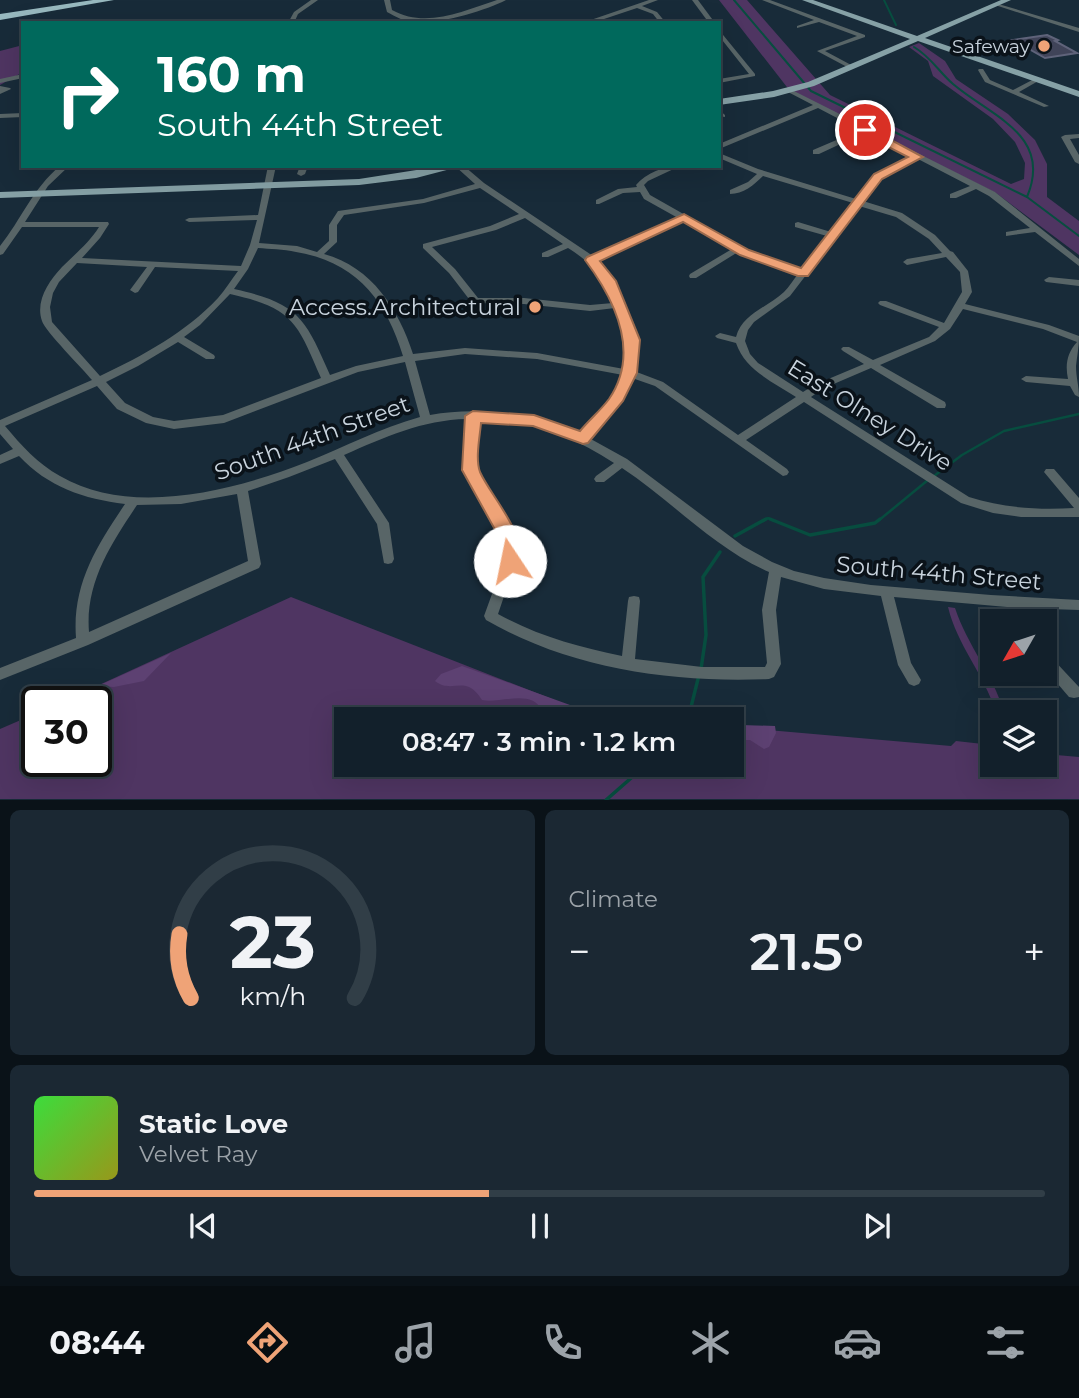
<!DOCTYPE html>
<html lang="en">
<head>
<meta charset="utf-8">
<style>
	:root { --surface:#12202b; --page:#1b2833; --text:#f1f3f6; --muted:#9ca3a9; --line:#313e47; --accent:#efa377 }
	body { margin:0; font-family:Montserrat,sans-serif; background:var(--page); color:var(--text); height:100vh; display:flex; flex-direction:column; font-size:26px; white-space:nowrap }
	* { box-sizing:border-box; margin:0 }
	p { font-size:23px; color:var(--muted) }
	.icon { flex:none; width:38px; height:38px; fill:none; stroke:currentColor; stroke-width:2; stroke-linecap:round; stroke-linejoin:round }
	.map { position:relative; height:800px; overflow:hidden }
	.sheet { display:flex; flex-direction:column; gap:10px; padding:10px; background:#0a1218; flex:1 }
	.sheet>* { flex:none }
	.guide { position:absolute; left:21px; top:21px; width:700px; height:147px; border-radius:0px; box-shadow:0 7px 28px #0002,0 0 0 2px var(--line); background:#00695c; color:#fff; overflow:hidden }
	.needle { width:46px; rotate:231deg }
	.controls { position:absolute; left:980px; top:609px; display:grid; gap:14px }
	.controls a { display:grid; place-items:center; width:77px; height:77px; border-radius:0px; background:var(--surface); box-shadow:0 7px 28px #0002,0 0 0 2px var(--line); font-size:35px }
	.speed { position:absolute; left:21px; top:686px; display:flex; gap:14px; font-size:35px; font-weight:700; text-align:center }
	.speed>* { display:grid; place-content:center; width:91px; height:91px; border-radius:50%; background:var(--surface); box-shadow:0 7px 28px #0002,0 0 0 2px var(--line); line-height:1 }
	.speed .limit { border:4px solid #111; border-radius:10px; background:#fff; color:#111 }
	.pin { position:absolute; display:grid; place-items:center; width:60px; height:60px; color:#fff; margin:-30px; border:4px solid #fff; border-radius:50%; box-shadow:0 2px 7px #0007 }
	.me { position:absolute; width:77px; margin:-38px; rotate:349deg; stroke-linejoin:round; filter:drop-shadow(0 0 5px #0008) }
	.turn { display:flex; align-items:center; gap:24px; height:147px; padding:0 21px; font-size:32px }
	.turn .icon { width:91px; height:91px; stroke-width:2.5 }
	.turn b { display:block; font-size:49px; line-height:60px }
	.big { font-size:52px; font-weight:600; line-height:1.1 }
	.sheet .card { flex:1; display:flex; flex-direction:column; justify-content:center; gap:10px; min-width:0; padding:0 24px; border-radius:10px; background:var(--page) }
	.sheet .dial { align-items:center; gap:0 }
	.dial svg { height:182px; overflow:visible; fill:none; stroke:var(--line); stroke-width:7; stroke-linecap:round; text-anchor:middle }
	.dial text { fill:var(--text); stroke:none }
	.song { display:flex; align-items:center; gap:21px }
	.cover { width:84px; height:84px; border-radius:10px; background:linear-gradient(135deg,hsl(120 70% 55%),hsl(60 70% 35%)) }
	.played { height:7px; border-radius:4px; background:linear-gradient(90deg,var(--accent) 45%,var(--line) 45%) }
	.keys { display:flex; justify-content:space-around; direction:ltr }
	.heat { display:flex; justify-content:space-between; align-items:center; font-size:38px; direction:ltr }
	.sheet .tiles { flex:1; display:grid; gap:10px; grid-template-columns:1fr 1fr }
	.card:last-child { grid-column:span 2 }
	.trip { position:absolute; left:334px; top:707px; width:410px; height:70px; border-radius:0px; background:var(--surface); box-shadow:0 7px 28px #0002,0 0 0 2px var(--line); font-weight:600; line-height:70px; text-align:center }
	.menu { display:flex; height:112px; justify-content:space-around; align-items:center; background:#070d11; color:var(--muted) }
	.menu .icon { width:49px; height:49px }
	.menu .selected { color:var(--accent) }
	.menu b { font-size:32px; color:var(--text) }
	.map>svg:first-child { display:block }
	.green { fill:#4f3562 }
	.forest { fill:#5d4172 }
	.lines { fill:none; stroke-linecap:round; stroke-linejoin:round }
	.stream-far2 { stroke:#074d3f; stroke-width:2 }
	.stream-far1 { stroke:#074d3f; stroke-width:2.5 }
	.stream { stroke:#074d3f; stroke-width:3.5 }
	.building { fill:#404459; stroke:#5f637a; stroke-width:2 }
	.minor { fill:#586567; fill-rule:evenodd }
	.major { fill:#86a1a6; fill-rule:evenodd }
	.highway { fill:#98b9bf; fill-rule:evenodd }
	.route { fill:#efa377; stroke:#9b6a4d; stroke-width:2 }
	.poi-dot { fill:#efa377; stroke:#0a1219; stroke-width:2.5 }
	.labels { text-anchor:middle; stroke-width:7; stroke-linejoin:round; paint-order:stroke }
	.far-poi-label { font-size:19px; fill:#c8d3dd; stroke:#0a1219; text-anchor:end }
	.poi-label { font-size:23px; fill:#c8d3dd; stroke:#0a1219; text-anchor:end }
	.street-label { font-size:23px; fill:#c8d3dd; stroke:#0a1219 }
</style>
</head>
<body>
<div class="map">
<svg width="1079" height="800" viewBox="0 0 1079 800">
	<rect width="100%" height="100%" fill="#182b39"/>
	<g class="green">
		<path d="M719,0h28l83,95 181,89 13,-5 1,-16 -10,-21 -22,-23 -60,-43 -5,-15 -19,-14 10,-4 26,18 11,18 52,35 27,26 12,24v33l32,24v34l-83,-62 -206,-102z"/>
		<path d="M23,45v27l-23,13v-34z"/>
		<path d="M291,597l289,113 103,9h-337v46h386v-38l219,19 5,-5 36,4v20h53v-11l34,3v42h-1079v-70l37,-16v48h59v-59h-34z"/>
		<path d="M948,607l7,1c12,37 38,66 49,104h-8c-12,-38 -39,-67 -48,-105z"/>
	</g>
	<g class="forest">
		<path d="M171,653l-27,28 -30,6 -16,-1z"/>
		<path d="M462,666l119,43 59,6 -6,4h-98l6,-8c-9,-23 -43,-7 -60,-11 -17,-27 -29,-5 -47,-19l6,-7z"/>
		<path d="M741,725l34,1 1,7 -7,14 -5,2 -14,-9h-18v-11z"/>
	</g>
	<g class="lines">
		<g class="stream-far2">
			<path d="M734,0l77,91 216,106 52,39"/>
			<path d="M884,0l12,25"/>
			<path d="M914,47c17,10 25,25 39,37 39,33 100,51 74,113"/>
		</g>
		<g class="stream-far1">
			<path d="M934,476l28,-21 42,-24 75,-17"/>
			<path d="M763,521l5,-3 6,3"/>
			<path d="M878,521l50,-41"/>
		</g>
		<g class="stream">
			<path d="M770,519l40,16 65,-12 5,-4"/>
			<path d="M735,536l31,-17"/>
			<path d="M701,669l5,-34 -3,-58 17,-25"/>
			<path d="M688,719l11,-44"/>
			<path d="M606,800l40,-35"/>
		</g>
	</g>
	<path class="building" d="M1047,35l11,5 -3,1 22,12 -32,5 -32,-18z"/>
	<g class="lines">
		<g class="minor">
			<path d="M311,0h7l-20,14 -4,9h-6l6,-11z"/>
			<path d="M384,0h6l2,10c34,19 71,1 105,-10h9c-21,11 -69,25 -93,22 -10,-1 -17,-5 -26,-10z"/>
			<path d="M649,0h9l-16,6 15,6 9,11h-6l-7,-9 -16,-6 -45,15h-10z"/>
			<path d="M692,0h6l17,23h-6z"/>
			<path d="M762,0h8l95,35v2l-40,14 28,15v2h-4l-32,-17 40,-15 -38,-14 -22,6v-2l17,-6z"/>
			<path d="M995,3l84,25v4l-84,-27z"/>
			<path d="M719,30l36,44v2l-36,7v-4l30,-5 -30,-38z"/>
			<path d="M979,69h4l7,11 23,10 23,-12h4v2l-21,12 30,14 -5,1 -59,-25 -7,-12z"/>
			<path d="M23,74v4l-23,5v-4z"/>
			<path d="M0,86l10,2 1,1 -11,5z"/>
			<path d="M790,89l205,103 84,67v7l-44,-34 -29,4v-4l24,-4 -41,-32 -13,-7 -20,9h-6v-4l20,-8 -52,-27 -37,19 -18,23 39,12 33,22 15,16 3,1 15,19 4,21 -7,12 84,21 30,11c0,11 -2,20 -3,30 0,11 3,20 3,31l-4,-2 -5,-9 -44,-4 -5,-3 5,-3 42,3c-3,-14 -1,-26 9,-37l-34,-13 -80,-20 -13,20 -15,12 -55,24 65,37 1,3 -1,3h-8l-66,-40 -49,21 -11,8 158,100c34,11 69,13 105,11l-30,-36 2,-3h8l25,29v19h-58l-28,-4 -32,-10 -157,-101 -58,38 41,29 2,3 -2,3 -4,1 -128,-90 -23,-8 -4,12 -39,48 38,21 116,87 29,16 22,9 30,7 47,7 120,10 88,5v10l-59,-2 5,13h-12l-6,-14 -113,-10 17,66 10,17 -2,4 -5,2 -5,-2 -11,-19 -17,-69 -57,-7 -43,-12 -5,33 5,54 -7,13 -5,2c-97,4 -198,-10 -283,-59l-2,-4 20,-55 -3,-26 -37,-66 3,-50c-45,1 -82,18 -123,36l45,68 5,36 -2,4 -4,1 -4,-1 -7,-39 -42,-65 -46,18 -41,14 13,73 -2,4 -171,77 -88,35v-12l76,-30c-4,-53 20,-91 49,-134 -41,-5 -77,-17 -106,-48l-19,8v-9l13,-6 -13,-15v-14l92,-40c-9,-11 -47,-49 -50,-59 -7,-20 7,-40 20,-54 13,-13 27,-24 37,-40h-77l-19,27 -3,1v-9c21,-26 33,-58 60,-80h9l-21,20 -23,36h83l1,2 -9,14 -18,20 159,8 9,-21 7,-25 -68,2 -4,-2 4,-2 69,-3 10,-49h8l-17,77 38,3 20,6 12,-11v-16l9,-14 85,-12 52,-15 -20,-18h9l20,17 109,73 85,-38 -34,-19 -4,-7 -17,1 -24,11h-3v-4l22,-11 19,-2 -1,-2c10,-12 28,-19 44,-19l-32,15 -4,4 6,10 97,55 54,19 26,-33 -32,-9v-4l3,-1 33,10 22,-29 -90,-27c-9,9 -20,18 -33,18v-4l18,-8 9,-8 -38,-16v-5l39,16 98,30 19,-25 37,-18 -46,-24 -47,22h-6v-4l47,-20 -42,-22 -99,41v-5l94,-39 -25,-13 -1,-1zM480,188l39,26 -29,12 -67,18v4l26,25 23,30 52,1 66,7 25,-3c10,24 17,35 9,61l-87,-16 -72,-5 -52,6c-14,-44 -41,-87 -89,-100l13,-12v-17l7,-10 80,-12zM859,206l37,11 33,22 13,14 -35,6 -4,3 4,3 39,-8 14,15 2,20 -18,31 -58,-22h-6l-2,2 2,2 59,22 -10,10 -56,23 -24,-13h-6l-2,2 2,2 21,13 -50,21 -11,7 -45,-29 -8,-9 -5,-13 3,-11 6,-8 36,-26zM525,218l38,26 -21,9v4h6l20,-9c26,17 34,26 45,55l-23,2 -66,-7h-46l-23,-29 -23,-22 64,-17zM684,221l48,28 -42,25 -1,2 1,2h6l42,-26 60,22c-5,6 -9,13 -14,18 -16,15 -42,22 -48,45l-16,-4 -5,3 2,2 19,5c9,27 37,39 60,54l-58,38 -75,-53 -29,-11 3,-11 1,-20 -24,-59 -17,-20zM258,248c12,1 25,1 38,4 60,10 90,48 107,104l-47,10 -26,9c-25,-58 -32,-72 -96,-86l14,-20zM77,263l70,4 -17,23 5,3 3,-1 17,-25 83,4c-7,9 -13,19 -20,27 -33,35 -74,57 -118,78l-48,-54 -2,-15 3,-14 6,-11zM230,294c63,14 67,28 91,84l-98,37 -49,6 -21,-4 -28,-14 -19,-21 32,-16 40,-24 28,17h8l1,-2 -1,-2 -30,-18 16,-12zM465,354l72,5 86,16 -4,12 -39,47c-47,-20 -99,-28 -150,-19l-15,-54zM405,362l15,55c-39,11 -76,30 -113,45 -71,28 -176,56 -247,14 -22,-12 -39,-31 -55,-50l92,-40 20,23 29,14 28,6 50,-6 134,-51zM478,419c52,1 93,16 136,44l-18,13 -2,3 2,3h8l18,-14c50,33 92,80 147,104l-7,38 5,53 -2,4h-63l-67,-8 5,-58 -1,-4 -5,-1 -5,1 -1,4 -6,55c-44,-9 -84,-20 -124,-42l18,-53 -3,-26 -37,-66zM237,494l11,67 -159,71c-4,-49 22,-88 48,-127l44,-1z"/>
			<path d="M719,110l6,5v2l-6,-1z"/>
			<path d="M23,113v4l-23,1v-4z"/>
			<path d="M1079,134v4l-9,1 9,16v9l-4,-2 -14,-25 4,-2z"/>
			<path d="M300,166h8l-3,8 -4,2 -4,-2z"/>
			<path d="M557,166h9l-4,2z"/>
			<path d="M1049,277l30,3v6l-33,-4 -2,-2z"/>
			<path d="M1045,654l5,2 29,31v10l-5,1 -5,-1 -24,-28z"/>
		</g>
		<g class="major">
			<path d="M802,0h11l104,36 84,-36h10l-86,38 154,53v6l-161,-56 -104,45 -40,11 -55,8v-6l54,-8 35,-9 102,-43z"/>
			<path d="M442,166h20l-46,12 -57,7 -359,13v-6l359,-13z"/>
		</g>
		<path class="highway" d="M93,0h21l-114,20v-6z"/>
	</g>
	<path class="route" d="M861,128h8l54,29 -41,22 -74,97h-10l-58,-21 -57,-33 -83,39 16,20 24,59 -3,33 -14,28 -35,42 -5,1 -50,-18 -52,-3c-1,13 -6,36 -1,49 11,25 51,66 37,94h-14l-5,-31 -36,-65 3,-54 8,-5 61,4 46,16c9,-11 21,-21 29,-32 32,-47 6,-99 -24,-139l2,-3 97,-43 65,36 52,18 73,-94 34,-17 -47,-24z"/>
	<g class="poi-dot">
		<circle cx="1044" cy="46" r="7"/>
		<circle cx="535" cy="307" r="7"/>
	</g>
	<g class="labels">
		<g class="far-poi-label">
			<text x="1030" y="53">Safeway</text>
		</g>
		<g class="poi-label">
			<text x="521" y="315">Access.Architectural</text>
		</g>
		<g class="street-label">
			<text transform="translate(870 415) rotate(32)" y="8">East Olney Drive</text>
			<text transform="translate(312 438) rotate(-20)" y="8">South 44th Street</text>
			<text transform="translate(939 573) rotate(5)" y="8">South 44th Street</text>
		</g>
	</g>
</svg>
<div class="controls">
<a><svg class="needle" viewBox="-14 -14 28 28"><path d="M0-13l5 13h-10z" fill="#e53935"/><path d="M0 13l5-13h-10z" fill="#9ca3a9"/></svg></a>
<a><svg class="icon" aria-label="layers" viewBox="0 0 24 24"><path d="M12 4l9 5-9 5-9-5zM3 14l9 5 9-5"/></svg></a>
</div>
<div class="speed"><div class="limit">30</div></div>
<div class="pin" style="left:865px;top:130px;background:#d93025"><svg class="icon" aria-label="arrive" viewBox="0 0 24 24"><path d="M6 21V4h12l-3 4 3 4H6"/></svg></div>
<svg class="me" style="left:510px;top:561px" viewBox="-20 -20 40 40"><circle r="19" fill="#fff"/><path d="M0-13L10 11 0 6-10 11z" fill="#efa377"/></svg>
<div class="trip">08:47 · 3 min · 1.2 km</div>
<div class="guide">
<div class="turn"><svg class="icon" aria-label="right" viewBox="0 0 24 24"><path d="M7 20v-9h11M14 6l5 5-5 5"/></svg><div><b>160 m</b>South 44th Street</div></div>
</div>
</div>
<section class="sheet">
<div class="tiles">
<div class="card dial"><svg viewBox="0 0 100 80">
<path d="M14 69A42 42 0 1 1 86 69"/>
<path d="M14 69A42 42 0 0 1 9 41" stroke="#efa377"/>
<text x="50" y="56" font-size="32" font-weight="700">23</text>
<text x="50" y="72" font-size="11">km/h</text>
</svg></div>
<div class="card"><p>Climate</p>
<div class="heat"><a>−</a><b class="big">21.5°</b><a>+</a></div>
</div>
<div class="card">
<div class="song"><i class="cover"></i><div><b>Static Love</b><p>Velvet Ray</p></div></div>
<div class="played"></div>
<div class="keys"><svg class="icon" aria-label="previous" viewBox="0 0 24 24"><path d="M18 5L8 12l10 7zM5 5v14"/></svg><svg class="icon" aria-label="pause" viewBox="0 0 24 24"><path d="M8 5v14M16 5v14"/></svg><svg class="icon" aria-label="next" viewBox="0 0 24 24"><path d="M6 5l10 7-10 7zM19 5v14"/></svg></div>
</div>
</div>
</section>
<nav class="menu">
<b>08:44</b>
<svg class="icon selected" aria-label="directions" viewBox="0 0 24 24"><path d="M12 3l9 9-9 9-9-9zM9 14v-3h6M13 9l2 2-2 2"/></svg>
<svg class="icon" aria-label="music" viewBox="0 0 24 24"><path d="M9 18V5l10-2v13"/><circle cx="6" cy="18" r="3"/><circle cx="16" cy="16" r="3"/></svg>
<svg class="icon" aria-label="phone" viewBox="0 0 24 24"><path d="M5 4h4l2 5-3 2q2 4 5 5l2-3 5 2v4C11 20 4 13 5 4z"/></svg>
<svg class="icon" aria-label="climate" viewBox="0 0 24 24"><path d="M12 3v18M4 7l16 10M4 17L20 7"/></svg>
<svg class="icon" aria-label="car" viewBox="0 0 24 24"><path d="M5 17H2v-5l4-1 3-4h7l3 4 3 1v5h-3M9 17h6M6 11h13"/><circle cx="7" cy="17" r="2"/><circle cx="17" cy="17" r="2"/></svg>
<svg class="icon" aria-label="filters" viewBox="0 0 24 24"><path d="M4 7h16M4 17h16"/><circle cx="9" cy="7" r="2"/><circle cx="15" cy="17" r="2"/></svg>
</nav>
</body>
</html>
